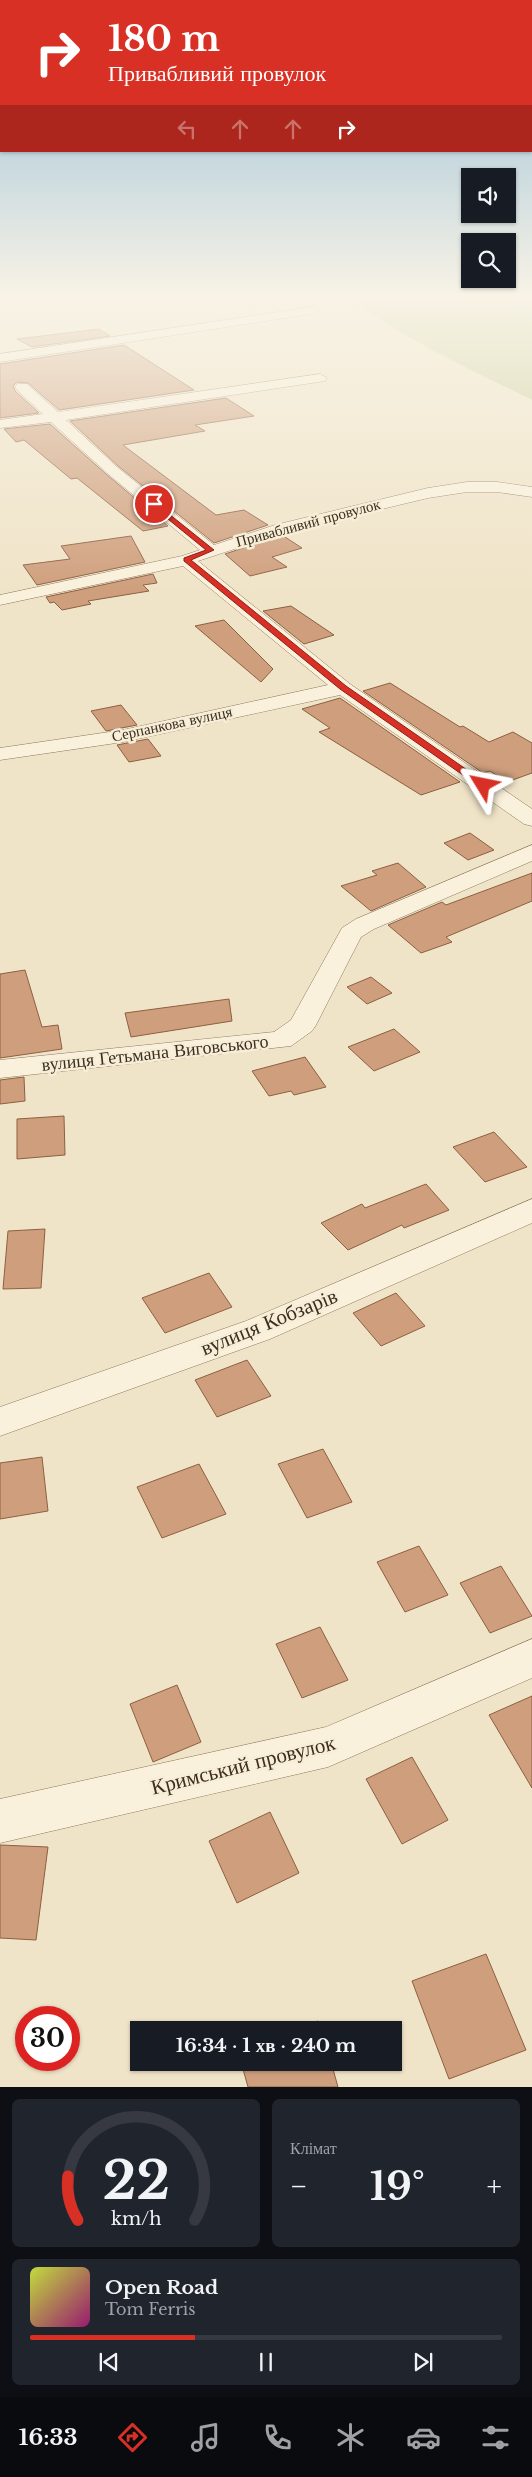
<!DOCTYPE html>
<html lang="uk">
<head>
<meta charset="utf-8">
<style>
	:root { --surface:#171b24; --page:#20242c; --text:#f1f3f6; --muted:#9ea1a6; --line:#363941; --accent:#d93025 }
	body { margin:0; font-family:"Libre Baskerville",serif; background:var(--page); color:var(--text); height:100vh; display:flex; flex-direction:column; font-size:19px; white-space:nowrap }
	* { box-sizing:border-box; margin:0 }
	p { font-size:16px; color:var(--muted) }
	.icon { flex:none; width:28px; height:28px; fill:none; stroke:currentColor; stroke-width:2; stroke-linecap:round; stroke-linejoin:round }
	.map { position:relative; height:2087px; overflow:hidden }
	.panel { display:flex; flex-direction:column; gap:12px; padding:12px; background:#0d0f14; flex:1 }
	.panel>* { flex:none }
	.hud { position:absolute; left:0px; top:0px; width:532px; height:152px; box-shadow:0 1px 4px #0004; background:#d93025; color:#fff; overflow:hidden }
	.tools { position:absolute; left:461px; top:168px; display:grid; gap:10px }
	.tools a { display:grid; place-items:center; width:55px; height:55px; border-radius:0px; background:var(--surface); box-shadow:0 1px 4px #0004; font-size:25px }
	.speed { position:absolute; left:15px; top:2006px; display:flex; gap:10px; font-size:25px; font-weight:700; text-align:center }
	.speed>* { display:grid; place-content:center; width:65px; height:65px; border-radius:50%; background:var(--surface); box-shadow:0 1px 4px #0004; line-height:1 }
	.speed .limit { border:8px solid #d22; background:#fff; color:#111 }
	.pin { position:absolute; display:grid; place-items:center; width:42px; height:42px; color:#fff; margin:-21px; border:2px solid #fff; border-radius:50%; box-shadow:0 1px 5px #0007 }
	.me { position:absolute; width:55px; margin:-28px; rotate:305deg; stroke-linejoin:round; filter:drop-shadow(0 0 4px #0008) }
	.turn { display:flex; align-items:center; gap:18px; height:105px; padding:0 25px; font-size:22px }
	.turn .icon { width:65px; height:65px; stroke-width:2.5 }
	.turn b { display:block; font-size:35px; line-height:42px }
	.lanes { display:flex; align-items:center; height:48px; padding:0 25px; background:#0003; justify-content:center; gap:25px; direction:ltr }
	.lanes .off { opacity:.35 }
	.big { font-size:38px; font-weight:700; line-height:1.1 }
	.panel .tile { flex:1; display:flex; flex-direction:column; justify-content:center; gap:8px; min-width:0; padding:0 18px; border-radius:8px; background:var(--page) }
	.panel .dial { align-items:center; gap:0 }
	.dial svg { height:130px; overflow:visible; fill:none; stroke:var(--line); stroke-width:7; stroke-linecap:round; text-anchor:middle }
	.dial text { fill:var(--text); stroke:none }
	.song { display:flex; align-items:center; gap:15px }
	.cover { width:60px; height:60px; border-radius:8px; background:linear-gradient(135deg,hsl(70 70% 55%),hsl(320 70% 35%)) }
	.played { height:5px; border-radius:2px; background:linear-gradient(90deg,var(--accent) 35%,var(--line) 35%) }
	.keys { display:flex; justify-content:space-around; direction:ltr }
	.heat { display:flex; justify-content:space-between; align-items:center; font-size:28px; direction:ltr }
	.panel .tiles { flex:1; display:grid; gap:12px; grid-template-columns:1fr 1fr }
	.tile:last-child { grid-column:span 2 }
	.trip { position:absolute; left:130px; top:2021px; width:272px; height:50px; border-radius:0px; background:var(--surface); box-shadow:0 1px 4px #0004; font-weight:700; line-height:50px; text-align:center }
	.tabs { display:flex; height:80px; justify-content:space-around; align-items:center; background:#090b0e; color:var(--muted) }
	.tabs .icon { width:35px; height:35px }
	.tabs .current { color:var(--accent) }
	.tabs b { font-size:22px; color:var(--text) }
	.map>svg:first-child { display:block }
	.green { fill:#c9cf9b }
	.building { fill:#cf9f7d; stroke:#8d5f41 }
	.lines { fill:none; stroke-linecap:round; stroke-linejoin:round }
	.minor-casing { stroke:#8d765c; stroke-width:1 }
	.minor { fill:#faf1dc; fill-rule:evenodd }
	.route { fill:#d93025; stroke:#8d1f18 }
	.labels { text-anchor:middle; stroke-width:5; stroke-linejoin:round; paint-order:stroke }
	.far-street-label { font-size:15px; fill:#3d2e20; stroke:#f7eed8 }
	.street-label { font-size:18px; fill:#3d2e20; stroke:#f7eed8 }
	.near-street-label { font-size:21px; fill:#3d2e20; stroke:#f7eed8 }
</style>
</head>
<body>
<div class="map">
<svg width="532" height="2087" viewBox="0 0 532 2087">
	<rect width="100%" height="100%" fill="#f0e4c8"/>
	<path class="green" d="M349,298h183v102c-63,-31 -126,-60 -183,-102z"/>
	<g class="building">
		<path d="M99,329l11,7 -78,11 -15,-8z"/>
		<path d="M124,345l70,45 -135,20 -31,-27 -11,-1 -4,4 2,5 24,22 -39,5v-54z"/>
		<path d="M226,398l28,18 -59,9 10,6 -82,14 93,70 28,-5 24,15 -54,18 -96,-77 -48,-45z"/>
		<path d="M50,424l56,50 62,52 -25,5 -66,-53 -6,1 -47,-39 -8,2 -12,-13z"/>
		<path d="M282,535l20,13 -30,9 15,10 -37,9 -25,-22z"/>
		<path d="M131,536l14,26 -108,23 -14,-20 47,-6 -9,-13z"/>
		<path d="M153,574l4,9 -14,2 6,6 -61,10 3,3 -29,6 -8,-8 -4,1 -4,-6z"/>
		<path d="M291,606l43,29 -30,9 -41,-33z"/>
		<path d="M224,620l49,49 -12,13 -66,-56z"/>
		<path d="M390,683l70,44 3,-1 26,16 24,-10 19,11v30l-25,9 -17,-11 -7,2 -120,-82z"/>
		<path d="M340,698l120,84 -39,13 -102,-63 11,-4 -28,-19z"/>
		<path d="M121,705l16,20 -31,6 -15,-20z"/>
		<path d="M148,739l13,17 -32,6 -12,-17z"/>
		<path d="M470,833l24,17 -26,10 -24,-17z"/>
		<path d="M398,863l28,24 -55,24 -30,-25 36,-11 -5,-4z"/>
		<path d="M532,873v28l-86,36 6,5 -31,11 -33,-28 54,-23 4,3z"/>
		<path d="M25,970l17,57 16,-2 4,24 -62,9v-84z"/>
		<path d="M371,977l21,16 -25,11 -20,-17z"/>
		<path d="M229,999l3,22 -101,16 -6,-24z"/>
		<path d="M394,1029l26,23 -46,19 -26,-24z"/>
		<path d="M305,1057l21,30 -32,8 -3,-4 -22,5 -17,-25z"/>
		<path d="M24,1077l1,24 -25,3v-24z"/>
		<path d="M64,1116l1,39 -48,4v-40z"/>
		<path d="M494,1132l33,35 -42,15 -32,-35z"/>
		<path d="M426,1184l23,26 -45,18 -2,-3 -54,25 -27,-27 41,-19 3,4z"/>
		<path d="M45,1229l-4,59 -38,1 5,-58z"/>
		<path d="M209,1273l23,34 -67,26 -23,-35z"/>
		<path d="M396,1293l29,33 -44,20 -28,-33z"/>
		<path d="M247,1360l24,36 -54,21 -22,-37z"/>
		<path d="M323,1449l29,53 -45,16 -29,-54z"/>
		<path d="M42,1457l6,54 -48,8v-56z"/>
		<path d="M199,1464l27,50 -64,24 -25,-51z"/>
		<path d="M419,1546l29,49 -43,17 -28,-50z"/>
		<path d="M501,1566l31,50 -42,17 -30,-50z"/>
		<path d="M320,1627l28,53 -46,18 -26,-54z"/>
		<path d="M177,1685l24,57 -48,20 -23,-58z"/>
		<path d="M532,1696v92l-43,-73z"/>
		<path d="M412,1757l36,63 -46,24 -36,-65z"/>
		<path d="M270,1812l29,61 -62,30 -28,-62z"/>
		<path d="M0,1845l48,2 -12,93 -36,-2z"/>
		<path d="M486,1954l40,96 -77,29 -37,-98z"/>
		<path d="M318,2021l3,9h-31z"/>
		<path d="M241,2062h90l7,25h-90z"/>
	</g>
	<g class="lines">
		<g class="minor-casing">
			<g id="minor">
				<path d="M0,298h12l-12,4z"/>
				<path d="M313,307l6,4 -2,2 -317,49v-8z"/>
				<path d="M320,374l7,4 -2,3 -259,39 51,47 97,78 61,-20 153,-37 39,-6h30l35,5v10l-35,-5h-30l-39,6 -142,34 -88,29 152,123 182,125v17l-8,-2 -184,-129 -217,47 -123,18v-12l123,-18 205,-45 -145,-119 -183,39v-10l182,-39 18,-6 -93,-77 -56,-51 -51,6v-8l43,-6 -26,-24 -2,-3 2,-3h10l31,28z"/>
				<path d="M532,845v16l-158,68 -13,8 -45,88 -4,6 -21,15 -291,32v-18l274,-28 17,-12 51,-92 14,-9z"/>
				<path d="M532,1199v24l-262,116 -270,97v-29l246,-86z"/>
				<path d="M532,1639v39l-204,89 -328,76v-44l326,-72z"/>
			</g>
		</g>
		<use href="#minor" class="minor"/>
	</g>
	<linearGradient id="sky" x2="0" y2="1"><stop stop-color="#8fbad6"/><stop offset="0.5" stop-color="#f8f3e6"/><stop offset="1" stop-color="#f8f3e6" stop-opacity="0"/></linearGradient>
	<rect width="532" height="591" fill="url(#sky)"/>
	<path class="route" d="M154,502l60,48 -23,10 155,126 140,97v4h-6l-140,-98 -156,-128v-3l22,-8 -54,-44z"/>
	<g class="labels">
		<g class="far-street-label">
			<text transform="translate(308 523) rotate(-15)" y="5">Привабливий провулок</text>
			<text transform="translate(172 724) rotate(-12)" y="5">Серпанкова вулиця</text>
		</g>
		<g class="street-label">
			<text transform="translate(155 1053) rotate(-6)" y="6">вулиця Гетьмана Виговського</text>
		</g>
		<g class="near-street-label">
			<text transform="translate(269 1322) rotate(-22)" y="7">вулиця Кобзарів</text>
			<text transform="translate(243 1765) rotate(-14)" y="7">Кримський провулок</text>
		</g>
	</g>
</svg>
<div class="tools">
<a><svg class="icon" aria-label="sound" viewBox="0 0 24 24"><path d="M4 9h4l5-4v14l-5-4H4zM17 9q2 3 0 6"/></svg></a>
<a><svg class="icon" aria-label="search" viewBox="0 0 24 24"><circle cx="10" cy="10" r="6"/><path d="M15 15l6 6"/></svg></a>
</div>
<div class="speed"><div class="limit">30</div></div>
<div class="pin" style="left:154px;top:504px;background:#d93025"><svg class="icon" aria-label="arrive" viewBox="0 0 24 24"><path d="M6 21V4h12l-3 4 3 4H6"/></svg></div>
<svg class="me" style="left:483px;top:785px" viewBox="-20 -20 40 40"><path d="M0-17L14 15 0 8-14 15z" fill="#d93025" stroke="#fff" stroke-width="4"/></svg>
<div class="trip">16:34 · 1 хв · 240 m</div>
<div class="hud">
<div class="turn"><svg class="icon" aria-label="right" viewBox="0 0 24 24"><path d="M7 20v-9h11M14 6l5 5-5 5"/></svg><div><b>180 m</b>Привабливий провулок</div></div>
<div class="lanes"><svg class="icon off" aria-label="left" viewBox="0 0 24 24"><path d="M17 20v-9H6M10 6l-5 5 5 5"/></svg><svg class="icon off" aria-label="ahead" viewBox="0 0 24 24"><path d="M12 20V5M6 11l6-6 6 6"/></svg><svg class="icon off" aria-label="ahead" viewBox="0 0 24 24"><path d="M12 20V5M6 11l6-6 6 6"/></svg><svg class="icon" aria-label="right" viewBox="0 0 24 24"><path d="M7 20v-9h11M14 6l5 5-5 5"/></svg></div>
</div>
</div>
<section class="panel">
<div class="tiles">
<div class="tile dial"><svg viewBox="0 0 100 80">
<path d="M14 69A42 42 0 1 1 86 69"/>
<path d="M14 69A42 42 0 0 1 8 42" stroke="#d93025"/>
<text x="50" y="56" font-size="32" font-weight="700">22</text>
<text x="50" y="72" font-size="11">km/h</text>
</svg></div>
<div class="tile"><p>Клімат</p>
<div class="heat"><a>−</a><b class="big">19°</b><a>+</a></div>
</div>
<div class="tile">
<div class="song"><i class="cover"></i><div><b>Open Road</b><p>Tom Ferris</p></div></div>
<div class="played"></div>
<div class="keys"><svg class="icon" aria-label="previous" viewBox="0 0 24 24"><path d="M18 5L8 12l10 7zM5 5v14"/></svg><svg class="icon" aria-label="pause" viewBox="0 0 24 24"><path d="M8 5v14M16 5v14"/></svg><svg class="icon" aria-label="next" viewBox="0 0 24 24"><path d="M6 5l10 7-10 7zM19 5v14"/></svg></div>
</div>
</div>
</section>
<nav class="tabs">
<b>16:33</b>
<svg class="icon current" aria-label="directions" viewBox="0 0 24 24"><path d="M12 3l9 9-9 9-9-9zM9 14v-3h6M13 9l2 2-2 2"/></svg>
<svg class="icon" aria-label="music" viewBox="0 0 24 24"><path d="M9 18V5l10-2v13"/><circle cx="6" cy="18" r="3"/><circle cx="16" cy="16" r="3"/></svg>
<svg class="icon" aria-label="phone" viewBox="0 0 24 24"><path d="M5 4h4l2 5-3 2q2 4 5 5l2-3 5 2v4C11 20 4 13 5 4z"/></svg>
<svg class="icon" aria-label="climate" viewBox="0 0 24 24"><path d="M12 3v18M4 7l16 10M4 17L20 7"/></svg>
<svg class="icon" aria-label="car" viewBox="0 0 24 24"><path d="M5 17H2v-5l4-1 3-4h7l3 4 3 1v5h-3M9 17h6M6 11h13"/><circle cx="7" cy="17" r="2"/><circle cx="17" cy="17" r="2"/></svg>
<svg class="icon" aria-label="filters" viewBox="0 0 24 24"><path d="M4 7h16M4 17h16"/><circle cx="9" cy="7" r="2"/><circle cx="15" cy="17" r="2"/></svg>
</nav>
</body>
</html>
